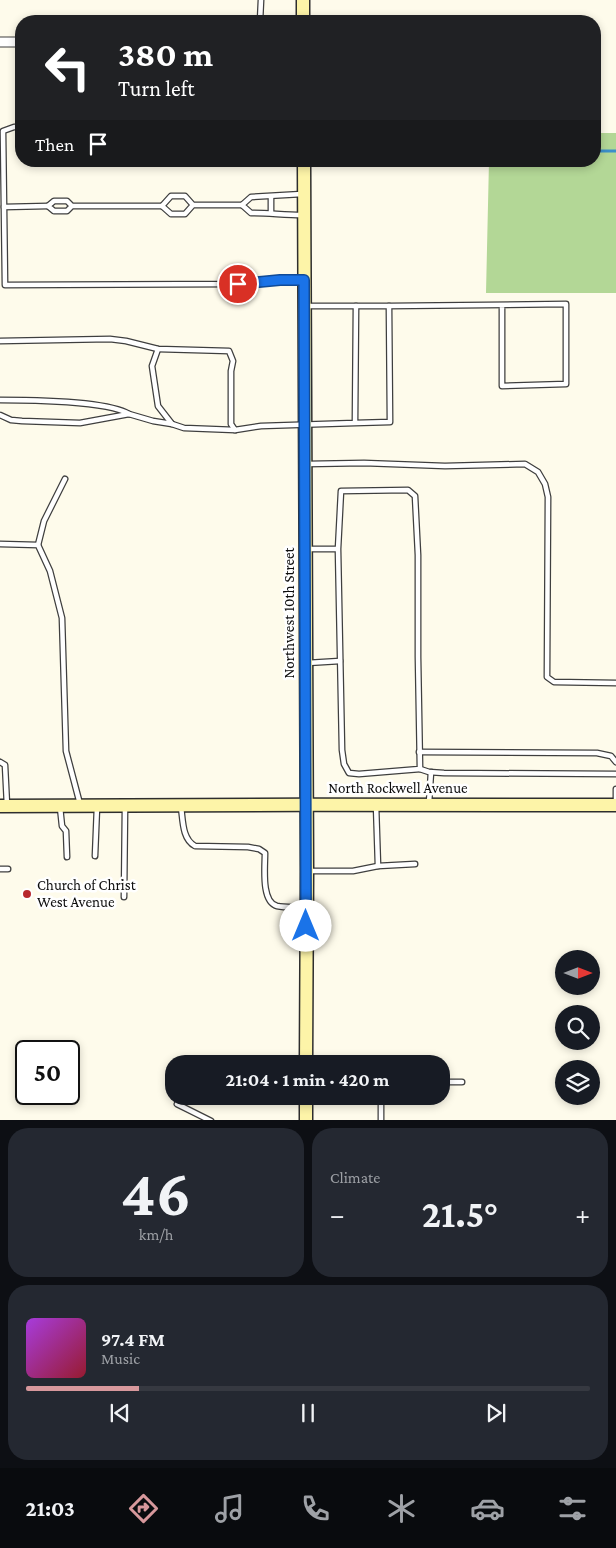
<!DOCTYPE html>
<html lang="en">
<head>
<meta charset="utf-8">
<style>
	:root { --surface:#171b24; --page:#242831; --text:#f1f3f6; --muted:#9ea1a6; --line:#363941; --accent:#d7989c }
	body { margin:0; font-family:"Crimson Pro",serif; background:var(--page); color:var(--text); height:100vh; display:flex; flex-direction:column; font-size:19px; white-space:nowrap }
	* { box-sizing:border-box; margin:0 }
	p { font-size:16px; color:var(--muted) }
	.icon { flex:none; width:28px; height:28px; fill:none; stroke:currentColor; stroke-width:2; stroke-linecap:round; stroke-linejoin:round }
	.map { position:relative; height:1120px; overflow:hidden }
	.sheet { display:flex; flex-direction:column; gap:8px; padding:8px; background:#0d0f14; flex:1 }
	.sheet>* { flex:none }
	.banner { position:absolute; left:15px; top:15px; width:586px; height:152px; border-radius:20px; box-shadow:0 2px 8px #0003; background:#202124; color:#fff; overflow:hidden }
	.needle { width:32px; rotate:90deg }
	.buttons { position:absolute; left:555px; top:950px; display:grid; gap:10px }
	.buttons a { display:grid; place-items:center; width:45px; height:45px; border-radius:50%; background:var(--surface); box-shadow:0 2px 8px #0003; font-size:25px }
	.speed { position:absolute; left:15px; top:1040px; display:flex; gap:10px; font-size:25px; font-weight:700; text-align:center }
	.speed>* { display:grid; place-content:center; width:65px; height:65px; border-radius:50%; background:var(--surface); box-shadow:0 2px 8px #0003; line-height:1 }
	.speed .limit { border:2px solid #111; border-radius:8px; background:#fff; color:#111 }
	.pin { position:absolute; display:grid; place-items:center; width:42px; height:42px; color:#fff; margin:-21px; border:2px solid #fff; border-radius:50%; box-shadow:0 1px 5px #0007 }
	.me { position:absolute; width:55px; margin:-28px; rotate:0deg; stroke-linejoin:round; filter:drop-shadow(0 0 4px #0008) }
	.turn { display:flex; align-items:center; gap:18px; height:105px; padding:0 20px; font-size:22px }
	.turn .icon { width:65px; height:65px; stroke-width:2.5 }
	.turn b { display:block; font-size:35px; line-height:42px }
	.then { display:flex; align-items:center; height:48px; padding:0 20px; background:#0003; gap:10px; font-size:19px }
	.big { font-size:38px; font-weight:700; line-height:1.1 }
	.sheet .card { flex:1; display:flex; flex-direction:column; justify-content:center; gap:8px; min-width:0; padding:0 18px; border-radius:20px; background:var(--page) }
	.sheet .dial { align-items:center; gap:0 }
	.dial b { font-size:65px; line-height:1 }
	.song { display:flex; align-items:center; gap:15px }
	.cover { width:60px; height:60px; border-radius:8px; background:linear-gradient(135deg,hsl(280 70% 55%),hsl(350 70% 35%)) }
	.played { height:5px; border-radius:2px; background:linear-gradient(90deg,var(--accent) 20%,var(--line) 20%) }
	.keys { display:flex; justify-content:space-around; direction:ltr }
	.heat { display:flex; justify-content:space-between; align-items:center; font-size:28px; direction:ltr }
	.sheet .tiles { flex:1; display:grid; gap:8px; grid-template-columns:1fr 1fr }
	.card:last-child { grid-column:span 2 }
	.trip { position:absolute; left:165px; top:1055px; width:285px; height:50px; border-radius:20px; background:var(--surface); box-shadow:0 2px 8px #0003; font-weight:700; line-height:50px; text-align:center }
	.tab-bar { display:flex; height:80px; justify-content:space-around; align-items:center; background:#090b0e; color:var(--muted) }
	.tab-bar .icon { width:35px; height:35px }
	.tab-bar .current { color:var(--accent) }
	.tab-bar b { font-size:22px; color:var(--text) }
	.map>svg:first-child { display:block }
	.forest { fill:#b3d796 }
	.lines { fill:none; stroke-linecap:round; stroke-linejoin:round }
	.stream { stroke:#3b8fc9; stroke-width:3 }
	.service-casing { stroke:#3f3f3f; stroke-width:7 }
	.minor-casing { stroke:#3f3f3f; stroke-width:11 }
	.secondary-casing { stroke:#2e2e2e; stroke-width:15 }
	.service { stroke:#fff; stroke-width:4.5 }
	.minor { stroke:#fff; stroke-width:9 }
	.secondary { stroke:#fdf4a8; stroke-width:12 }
	.route-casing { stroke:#114b97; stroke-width:12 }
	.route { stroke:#1a73e8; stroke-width:9 }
	.poi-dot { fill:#b7282e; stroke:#fff; stroke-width:2 }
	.labels { text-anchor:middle; stroke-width:5; stroke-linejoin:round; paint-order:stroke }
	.street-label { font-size:15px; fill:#0c0c0c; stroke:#fff }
	.poi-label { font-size:15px; fill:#0c0c0c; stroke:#fff; text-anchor:start }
</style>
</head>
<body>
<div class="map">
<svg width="616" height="1121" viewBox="0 0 616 1121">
	<rect width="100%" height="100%" fill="#fefbeb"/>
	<path class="forest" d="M595,133h21v160h-130l3,-132h106z"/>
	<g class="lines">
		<path class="stream" d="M595,151h21"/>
		<g class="service-casing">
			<g id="service">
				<path d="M260,21l1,-21"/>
				<path d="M21,127h-7l-11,4 2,154 233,-1 42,-4h23"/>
				<path d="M302,194l-51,3 -9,8 9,8c17,0 34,2 51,2"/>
				<path d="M271,197v16"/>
				<path d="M193,205l-8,-9h-14l-9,10 9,8h14l8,-9h49"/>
				<path d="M72,206l-5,5h-13l-6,-5 6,-5h13l5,5h90"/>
				<path d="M4,207l44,-1"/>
				<path d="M307,306h49"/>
				<path d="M389,306l177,-2v80l-64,2v-81"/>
				<path d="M0,341l110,-2 16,2 32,8 71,2 4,10 -2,10v53l4,6 26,-4 94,-3 1,-117h33l1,116 -35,1"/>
				<path d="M158,349l-6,17 6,40 14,18 12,4 51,2"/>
				<path d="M0,400c29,0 107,1 129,14"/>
				<path d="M0,415l11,5 11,1 58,2 49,-9 24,7 19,3"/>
				<path d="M307,464l57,-1 81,3 80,-2 13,8 7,12 3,13 -1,180 7,5 62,1"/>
				<path d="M0,544l38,1 12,26 12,47 4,133 14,53"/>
				<path d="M38,545l6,-24 21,-42"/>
				<path d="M307,549h31l3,-58 67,-1 7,6 3,59v102l2,112 -61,5 -10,-1 -5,-9 -2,-14 -4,-201"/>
				<path d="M307,663l33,-2"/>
				<path d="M419,752l178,1 14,3 5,6"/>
				<path d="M0,762l5,3 2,40"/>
				<path d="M420,769l9,3 15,1 172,1"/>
				<path d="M429,803l2,-31"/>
				<path d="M616,803v-14"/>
				<path d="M376,805l2,61"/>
				<path d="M60,807l2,19 4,5 1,26"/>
				<path d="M181,807c2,13 1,32 14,39l53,1 11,2 6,4c0,14 -4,49 12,53 9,2 19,1 28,1"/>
				<path d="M95,856l2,-49"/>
				<path d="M0,869h8"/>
				<path d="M308,871h45l25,-5 37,-2"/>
				<path d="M124,897l1,-90"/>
				<path d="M441,1082h21"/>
				<path d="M381,1096v25"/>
				<path d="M177,1104l34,17"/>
			</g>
		</g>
		<g class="minor-casing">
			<path id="minor" d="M0,42h21"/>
		</g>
		<g class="secondary-casing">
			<g id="secondary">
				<path d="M303,0v21"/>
				<path d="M304,161l3,710 -1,193"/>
				<path d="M0,806c205,-1 411,-2 616,-1"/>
				<path d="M306,1121v-25"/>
			</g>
		</g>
		<use href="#service" class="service"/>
		<use href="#minor" class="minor"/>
		<use href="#secondary" class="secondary"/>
	</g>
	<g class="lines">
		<g class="route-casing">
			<path id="route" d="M238,284l42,-4h24l2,646"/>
		</g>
		<use href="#route" class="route"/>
	</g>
	<circle class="poi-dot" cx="27" cy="894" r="5"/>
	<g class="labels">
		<g class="street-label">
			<text transform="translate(289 613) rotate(-90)" y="5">Northwest 10th Street</text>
			<text x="398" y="793">North Rockwell Avenue</text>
		</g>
		<g class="poi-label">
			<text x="37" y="890">Church of Christ<tspan x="37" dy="17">West Avenue</tspan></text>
		</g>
	</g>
</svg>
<div class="buttons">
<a><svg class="needle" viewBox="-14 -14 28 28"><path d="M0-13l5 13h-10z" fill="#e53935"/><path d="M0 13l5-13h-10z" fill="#9ea1a6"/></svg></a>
<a><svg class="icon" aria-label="search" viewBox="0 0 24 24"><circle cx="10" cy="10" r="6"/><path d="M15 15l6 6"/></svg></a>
<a><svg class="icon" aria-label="layers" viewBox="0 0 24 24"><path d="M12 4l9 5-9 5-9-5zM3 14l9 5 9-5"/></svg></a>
</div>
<div class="speed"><div class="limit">50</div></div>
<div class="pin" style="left:238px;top:284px;background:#d93025"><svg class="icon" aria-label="arrive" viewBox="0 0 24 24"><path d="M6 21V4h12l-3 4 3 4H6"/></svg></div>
<svg class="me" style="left:306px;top:926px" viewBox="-20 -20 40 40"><circle r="19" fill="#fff"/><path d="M0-13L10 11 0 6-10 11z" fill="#1a73e8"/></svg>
<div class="trip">21:04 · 1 min · 420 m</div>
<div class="banner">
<div class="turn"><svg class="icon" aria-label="left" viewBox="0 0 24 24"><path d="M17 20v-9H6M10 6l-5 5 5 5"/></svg><div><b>380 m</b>Turn left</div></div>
<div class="then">Then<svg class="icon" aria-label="arrive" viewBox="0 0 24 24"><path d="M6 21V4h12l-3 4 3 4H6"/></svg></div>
</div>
</div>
<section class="sheet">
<div class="tiles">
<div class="card dial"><b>46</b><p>km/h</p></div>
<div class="card"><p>Climate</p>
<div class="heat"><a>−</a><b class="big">21.5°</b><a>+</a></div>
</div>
<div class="card">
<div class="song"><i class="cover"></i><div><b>97.4 FM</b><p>Music</p></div></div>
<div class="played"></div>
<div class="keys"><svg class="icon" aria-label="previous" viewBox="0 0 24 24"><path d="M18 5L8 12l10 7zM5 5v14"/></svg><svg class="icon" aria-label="pause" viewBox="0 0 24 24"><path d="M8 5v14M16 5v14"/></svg><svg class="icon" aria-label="next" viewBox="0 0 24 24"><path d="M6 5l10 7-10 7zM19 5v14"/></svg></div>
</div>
</div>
</section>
<nav class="tab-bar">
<b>21:03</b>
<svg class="icon current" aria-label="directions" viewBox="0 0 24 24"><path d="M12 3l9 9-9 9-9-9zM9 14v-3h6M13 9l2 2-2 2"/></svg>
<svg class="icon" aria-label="music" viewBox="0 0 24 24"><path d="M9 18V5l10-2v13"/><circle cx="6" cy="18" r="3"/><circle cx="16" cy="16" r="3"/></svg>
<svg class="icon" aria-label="phone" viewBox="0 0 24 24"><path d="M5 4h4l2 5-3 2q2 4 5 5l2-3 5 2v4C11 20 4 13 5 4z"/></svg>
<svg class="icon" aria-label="climate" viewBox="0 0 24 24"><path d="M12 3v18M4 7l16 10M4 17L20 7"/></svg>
<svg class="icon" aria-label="car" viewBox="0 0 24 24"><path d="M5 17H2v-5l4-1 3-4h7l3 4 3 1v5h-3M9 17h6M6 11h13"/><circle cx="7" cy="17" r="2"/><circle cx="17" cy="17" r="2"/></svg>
<svg class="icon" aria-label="filters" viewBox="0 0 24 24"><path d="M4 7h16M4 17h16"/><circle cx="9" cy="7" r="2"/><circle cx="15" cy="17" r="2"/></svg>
</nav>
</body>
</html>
